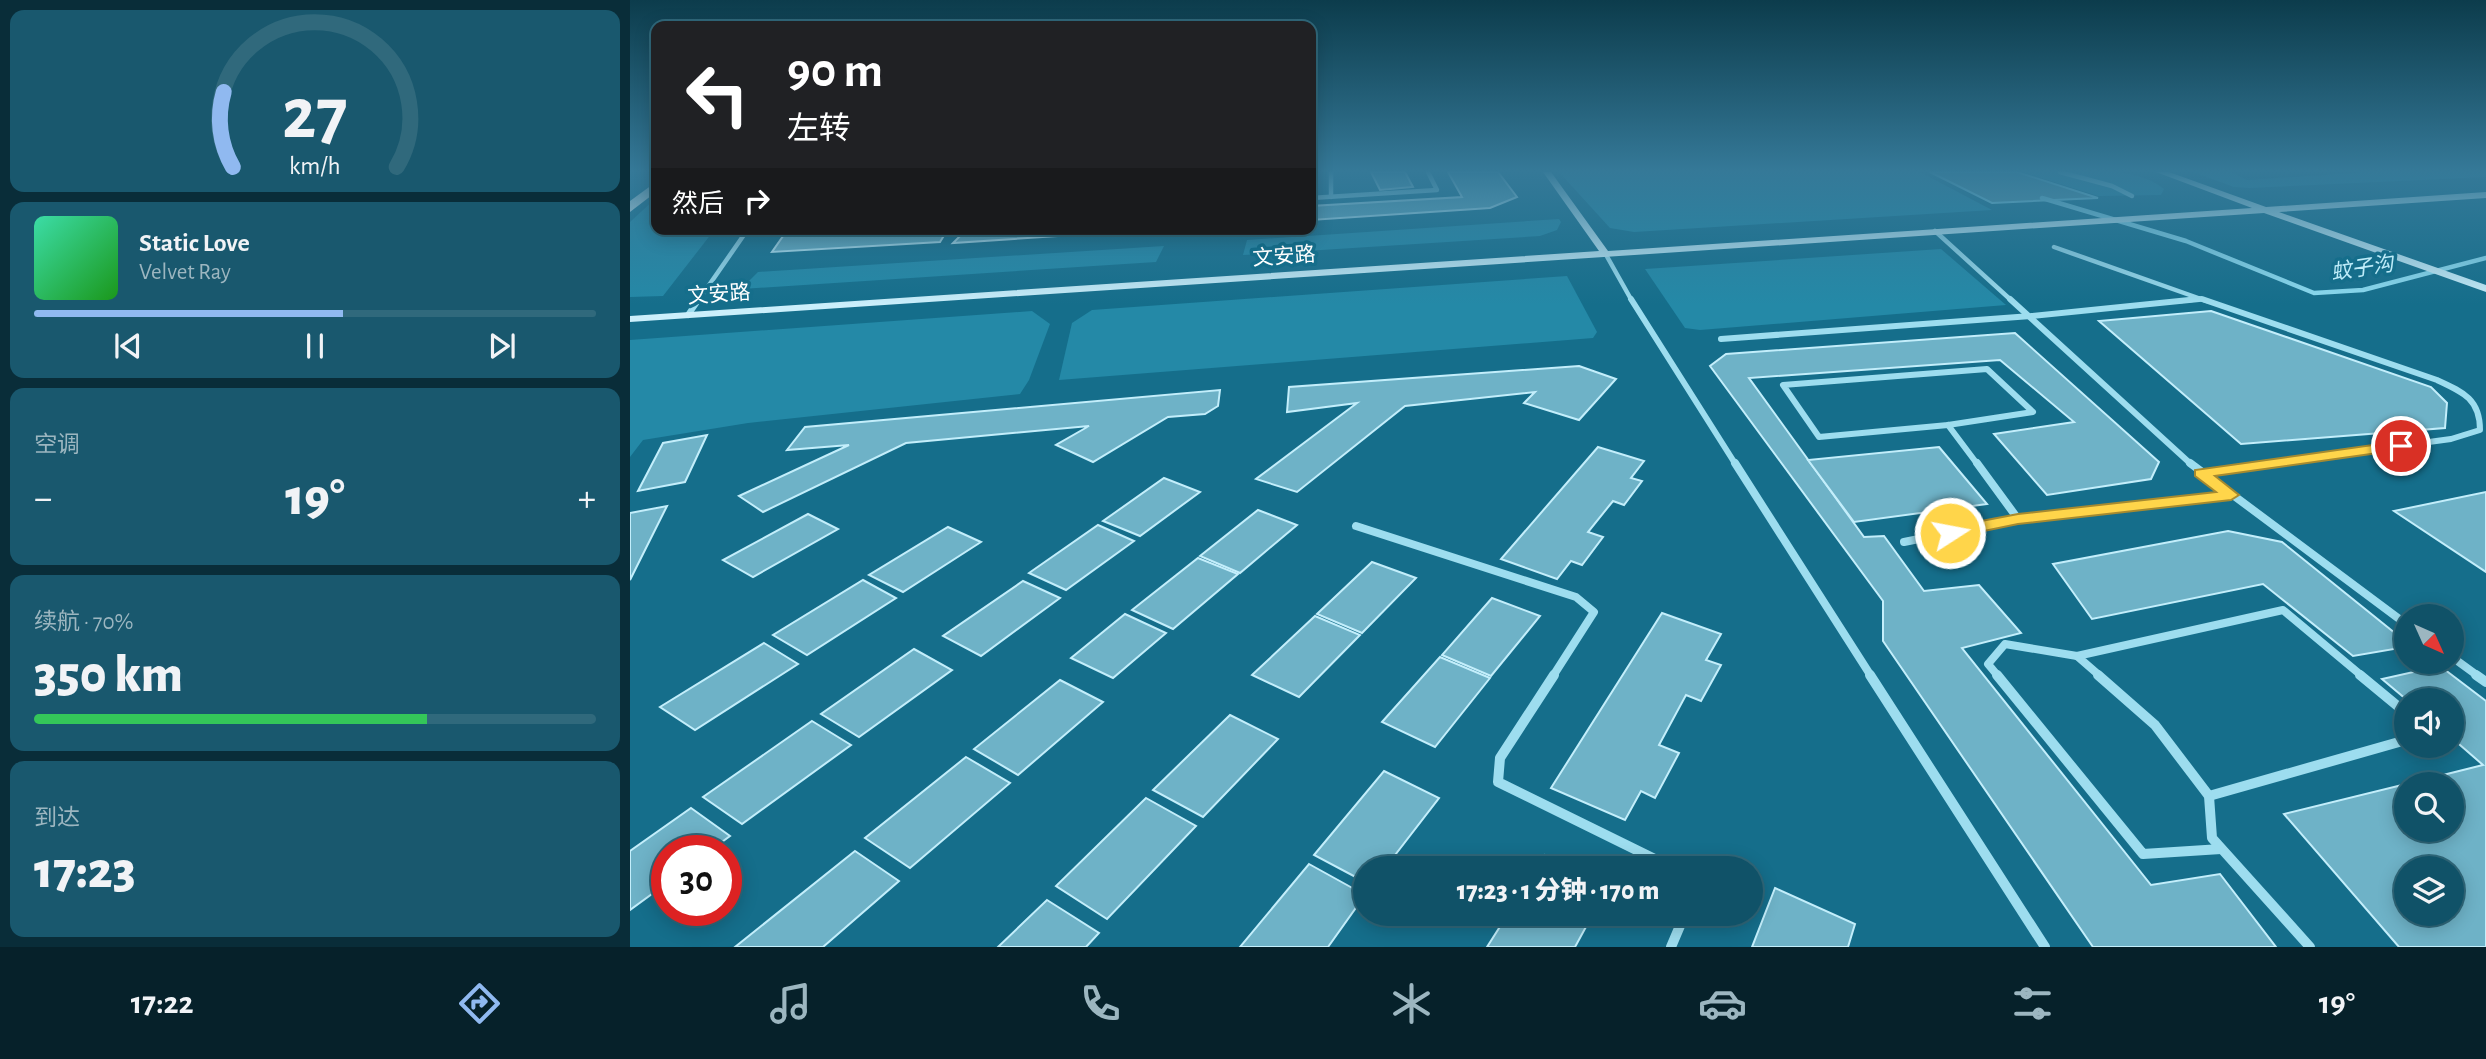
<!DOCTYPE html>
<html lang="zh">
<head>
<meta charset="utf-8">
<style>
	:root { --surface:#105268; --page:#19586e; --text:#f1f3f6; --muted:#9cb6c0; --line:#30697c; --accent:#90b9f0 }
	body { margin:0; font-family:"Alegreya Sans","Noto Sans SC",sans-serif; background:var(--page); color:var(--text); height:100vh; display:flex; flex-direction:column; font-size:26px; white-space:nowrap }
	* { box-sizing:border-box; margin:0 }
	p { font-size:23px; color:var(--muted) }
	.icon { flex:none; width:38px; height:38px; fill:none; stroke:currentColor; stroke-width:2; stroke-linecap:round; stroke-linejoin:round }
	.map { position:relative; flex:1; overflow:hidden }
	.side { display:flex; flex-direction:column; gap:10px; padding:10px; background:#092d39; width:630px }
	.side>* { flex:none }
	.hud { position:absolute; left:21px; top:21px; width:665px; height:214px; border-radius:14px; box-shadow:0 4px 18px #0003,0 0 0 2px var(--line); background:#202124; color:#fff; overflow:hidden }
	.needle { width:46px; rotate:135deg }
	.controls { position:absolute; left:1764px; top:604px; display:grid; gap:14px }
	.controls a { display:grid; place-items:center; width:70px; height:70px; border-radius:50%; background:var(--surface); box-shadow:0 4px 18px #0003,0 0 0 2px var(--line); font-size:35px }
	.speed { position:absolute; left:21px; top:835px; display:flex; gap:14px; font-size:35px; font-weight:700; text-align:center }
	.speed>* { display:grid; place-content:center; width:91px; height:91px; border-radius:50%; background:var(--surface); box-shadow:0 4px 18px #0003,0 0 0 2px var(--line); line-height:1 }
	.speed .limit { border:10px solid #d22; background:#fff; color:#111 }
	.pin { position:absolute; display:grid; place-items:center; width:60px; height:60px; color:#fff; margin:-30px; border:4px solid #fff; border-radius:50%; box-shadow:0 2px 7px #0007 }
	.me { position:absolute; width:77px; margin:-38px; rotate:79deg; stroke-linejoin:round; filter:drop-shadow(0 0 5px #0008) }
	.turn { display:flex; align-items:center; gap:24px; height:147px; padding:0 21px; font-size:32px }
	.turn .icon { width:91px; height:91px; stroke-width:2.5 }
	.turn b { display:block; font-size:49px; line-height:60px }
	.then { display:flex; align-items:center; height:66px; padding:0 21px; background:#0003; gap:14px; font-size:26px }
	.big { font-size:52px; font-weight:800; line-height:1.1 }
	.side .tile { flex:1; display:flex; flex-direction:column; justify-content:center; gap:10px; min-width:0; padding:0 24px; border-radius:14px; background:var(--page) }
	.side .dial { align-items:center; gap:0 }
	.dial svg { height:182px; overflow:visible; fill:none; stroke:var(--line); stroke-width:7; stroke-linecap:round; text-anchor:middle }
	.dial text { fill:var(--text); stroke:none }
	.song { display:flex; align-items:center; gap:21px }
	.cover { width:84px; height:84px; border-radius:10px; background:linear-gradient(135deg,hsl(160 70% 55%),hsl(120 70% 35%)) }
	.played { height:7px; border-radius:4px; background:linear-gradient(90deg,var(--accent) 55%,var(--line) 55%) }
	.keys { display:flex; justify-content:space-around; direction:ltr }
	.heat { display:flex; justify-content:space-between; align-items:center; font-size:38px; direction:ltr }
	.charge { height:10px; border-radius:5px; background:linear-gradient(90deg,#34c759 70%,var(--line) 0) }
	.trip { position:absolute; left:723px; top:856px; width:410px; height:70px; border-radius:35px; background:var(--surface); box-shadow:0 4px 18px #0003,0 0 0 2px var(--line); font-weight:800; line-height:70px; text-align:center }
	.dock { display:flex; height:112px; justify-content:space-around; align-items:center; background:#06212a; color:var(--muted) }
	.dock .icon { width:49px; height:49px }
	.dock .current { color:var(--accent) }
	.dock b { font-size:32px; color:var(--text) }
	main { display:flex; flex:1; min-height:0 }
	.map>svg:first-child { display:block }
	.green { fill:#2489a7 }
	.water { fill:#5d9db0; stroke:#8fddf2; stroke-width:2 }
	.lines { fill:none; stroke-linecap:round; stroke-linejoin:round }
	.stream { stroke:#8fddf2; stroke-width:4.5 }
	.building { fill:#6eb2c7; stroke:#c3eefb; stroke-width:2; fill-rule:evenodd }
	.street-far3 { stroke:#9dddef; stroke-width:4.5 }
	.street-far2 { stroke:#9dddef; stroke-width:6 }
	.street-far1 { stroke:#9dddef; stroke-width:8 }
	.street { stroke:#9dddef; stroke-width:10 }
	.secondary { fill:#cbeffb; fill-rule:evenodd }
	.highway { fill:#fff; fill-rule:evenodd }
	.route { fill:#ffd54a; stroke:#a68a30; stroke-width:2 }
	.labels { text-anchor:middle; stroke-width:7; stroke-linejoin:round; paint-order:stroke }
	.far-street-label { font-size:21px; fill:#fff; stroke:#156e8b }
	.far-water-label { font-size:21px; font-style:italic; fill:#beecf9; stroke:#156e8b }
</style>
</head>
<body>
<main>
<section class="side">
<div class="tile dial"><svg viewBox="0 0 100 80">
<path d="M14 69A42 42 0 1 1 86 69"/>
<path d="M14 69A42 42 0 0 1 10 36" stroke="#90b9f0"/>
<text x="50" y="56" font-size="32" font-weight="700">27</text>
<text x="50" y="72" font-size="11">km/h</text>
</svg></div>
<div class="tile">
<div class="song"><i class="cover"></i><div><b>Static Love</b><p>Velvet Ray</p></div></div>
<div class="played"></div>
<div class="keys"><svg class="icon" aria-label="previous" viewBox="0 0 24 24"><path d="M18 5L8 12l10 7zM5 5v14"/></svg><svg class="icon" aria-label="pause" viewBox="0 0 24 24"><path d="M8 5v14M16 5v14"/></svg><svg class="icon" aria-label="next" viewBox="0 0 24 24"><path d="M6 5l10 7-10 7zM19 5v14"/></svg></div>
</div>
<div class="tile"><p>空调</p>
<div class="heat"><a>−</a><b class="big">19°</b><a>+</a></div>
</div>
<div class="tile"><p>续航 · 70%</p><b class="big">350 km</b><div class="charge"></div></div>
<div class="tile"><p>到达</p><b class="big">17:23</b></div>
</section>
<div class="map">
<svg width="1856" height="947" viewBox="0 0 1856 947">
	<rect width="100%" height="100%" fill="#156e8b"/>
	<g class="green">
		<path d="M929,172h361l72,38 -358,22 -24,-4z"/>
		<path d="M1393,172c40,0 109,-10 141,17l-3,6 -63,1z"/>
		<path d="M1563,172h38l16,8 121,-8h118v5l-236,11 -16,-1z"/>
		<path d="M26,198v31h59l-52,67 -33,1v-75z"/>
		<path d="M929,219l2,3 -4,8 -17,6 -297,19 4,-15z"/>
		<path d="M534,246l-8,16 -415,27 17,-17z"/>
		<path d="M1311,249l65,56 -306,25 -15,-2 -40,-59z"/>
		<path d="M937,276l30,56 -4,6 -534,42 13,-57 20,-13z"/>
		<path d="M402,311l18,13 -21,56 -9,14 -272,29 -105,17 -13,17v-117z"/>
	</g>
	<path class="water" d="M1300,172h87l81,26 -106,5z"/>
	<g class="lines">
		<path class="stream" d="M1412,198l144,43 128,52 49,-3 123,-32"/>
	</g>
	<g class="building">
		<path d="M741,172h34l8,15 -33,3z"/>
		<path d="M818,172h50l19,25 -27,11 -179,12v-14l151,-9z"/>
		<path d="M158,229h160l-8,13 -168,10z"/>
		<path d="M337,229h198l-212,14z"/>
		<path d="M1581,311l220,76 16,16 -2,25 -204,16 -142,-123z"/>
		<path d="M1385,333l144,129 -8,17 -104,16 -53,-61 80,-12 -74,-62 -251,18 115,159 20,-1 40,55 55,-6 42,48 -59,15 189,237 69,-11 56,73h-183l-210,-306v-40l-173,-235 16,-12z"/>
		<path d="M949,366l37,13 -37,41 -55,-17 11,-11 -130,14 -108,86 -41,-13 101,-76 -70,9 2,-25z"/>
		<path d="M590,390l-2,16 -13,8 -37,3 -75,45 -37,-17 33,-19 -183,17 -143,69 -24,-16 110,-51 -62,5 18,-23z"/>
		<path d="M77,435l-22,47 -47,9 25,-48z"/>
		<path d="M968,447l46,14 -13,17 11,3 -18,24 -11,-4 -25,31 15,5 -21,28 -11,-4 -14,18 -56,-20z"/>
		<path d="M1309,447l48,57 -133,18 -46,-62z"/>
		<path d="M534,478l36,14 -60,44 -37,-15z"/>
		<path d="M1856,492v80l-92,-61z"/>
		<path d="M37,506l-37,74v-67z"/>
		<path d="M628,510l39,15 -57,48 -40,-17z"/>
		<path d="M178,514l30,15 -85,48 -30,-17z"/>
		<path d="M468,525l36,16 -68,49 -37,-17z"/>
		<path d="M318,527l33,15 -78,50 -34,-17z"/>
		<path d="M1598,531l54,11 124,100v5l-53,9 -90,-72 -171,35 -39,-55z"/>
		<path d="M568,558l40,16 -65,55 -41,-19z"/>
		<path d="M742,562l44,16 -54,55 -45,-19z"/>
		<path d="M233,580l33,18 -89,57 -34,-20z"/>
		<path d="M393,581l37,17 -79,58 -38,-20z"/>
		<path d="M862,598l48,18 -49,60 -49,-21z"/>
		<path d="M1032,613l59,21 -15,26 15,5 -20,36 -15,-6 -27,50 20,8 -24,45 -14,-7 -16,29 -74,-32z"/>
		<path d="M495,614l41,19 -53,45 -42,-20z"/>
		<path d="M685,616l45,19 -61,62 -47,-22z"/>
		<path d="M134,643l34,21 -103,66 -35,-23z"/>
		<path d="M284,649l38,21 -93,67 -38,-23z"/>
		<path d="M810,657l50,21 -55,69 -53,-25z"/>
		<path d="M1810,666l46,35v246h-87l-115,-133 122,-30v46h46v-46h-45l76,-19 -31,-27v-38h-45l-25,-21zM1776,868h46v46h-46z"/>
		<path d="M430,680l43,22 -85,73 -44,-26z"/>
		<path d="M600,715l48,24 -75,78 -50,-27z"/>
		<path d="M182,721l39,24 -109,79 -39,-27z"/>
		<path d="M336,757l44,26 -100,85 -45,-30z"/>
		<path d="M754,771l55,27 -54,70h-20v14l-51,-27z"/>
		<path d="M516,798l50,28 -89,93 -51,-33z"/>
		<path d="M61,808l39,28 -19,14h-44v33l-37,27v-59z"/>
		<path d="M225,851l44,30 -76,66h-88z"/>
		<path d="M915,855l27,13h-35z"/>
		<path d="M679,864l56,31 -37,52h-88z"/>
		<path d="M1145,888l80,36 -7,23h-96z"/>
		<path d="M417,900l52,33 -13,14h-88z"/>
		<path d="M878,914h85l-18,33h-88z"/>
	</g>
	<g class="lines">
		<g class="street-far3">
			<path d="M701,172v25"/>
			<path d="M1430,172l52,14 20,10"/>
			<path d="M681,198l126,-8 -9,-18"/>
			<path d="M1305,231l77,70"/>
			<path d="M1424,247l147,52 -20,2"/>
			<path d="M975,253l27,48"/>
			<path d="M1571,299l6,2"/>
			<path d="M68,301l50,-72"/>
		</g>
		<g class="street-far2">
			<path d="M1001,299l105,166"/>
			<path d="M1380,299l182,166"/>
			<path d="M1572,299l235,81c26,12 43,19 43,50l-29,9 -192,26"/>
			<path d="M58,315l11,-16"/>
			<path d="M1091,339l310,-23 168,-17"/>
			<path d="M1357,369l46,43 -85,13 -129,12 -36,-52z"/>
			<path d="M1318,425l30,40"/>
		</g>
		<g class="street-far1">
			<path d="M1105,463l136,213"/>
			<path d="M1347,463l41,56 213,-24"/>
			<path d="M1560,463l216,161"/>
			<path d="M1572,473l70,-10"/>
			<path d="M726,526l220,71 18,15 -41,64"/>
			<path d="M1274,542l114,-23"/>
			<path d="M1822,657l26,19"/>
			<path d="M1368,676l-10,-12 17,-20 72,12"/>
			<path d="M1470,676l-23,-20 206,-46 79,66"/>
		</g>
		<g class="street">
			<path d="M924,675l-54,83 -2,24 175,86"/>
			<path d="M1240,675l175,272"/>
			<path d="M1367,675l146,179 78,-5"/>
			<path d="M1468,675l57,50 54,71 3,42 98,109"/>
			<path d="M1730,675l46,38"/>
			<path d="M1846,675l10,7"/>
			<path d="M1579,796l197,-56"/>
			<path d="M1041,947l14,-33"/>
		</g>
		<path class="secondary" d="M913,172h8l57,79 644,-43 -96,-36h13l97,35 220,-15v6l-207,14 207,73v7l-222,-79 -1634,109v-6l969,-65z"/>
		<path class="highway" d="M26,182v10l-26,20v-11z"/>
	</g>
	<linearGradient id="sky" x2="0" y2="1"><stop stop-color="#0c3c4c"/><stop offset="0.56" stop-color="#357998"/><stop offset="1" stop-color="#357998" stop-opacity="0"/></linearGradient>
	<rect width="1856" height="305" fill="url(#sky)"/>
	<path class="route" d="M1771,441l7,5 -2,3 -191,27 24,19 -8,5 -213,24 -68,14 -9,-5 9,-6 68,-13 198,-22 -21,-16v-6z"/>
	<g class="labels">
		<g class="far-street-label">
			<text transform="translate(654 256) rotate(-4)" y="7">文安路</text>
			<text transform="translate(89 294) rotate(-4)" y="7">文安路</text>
		</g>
		<g class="far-water-label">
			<text transform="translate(1732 268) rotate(-9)" y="7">蚊子沟</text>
		</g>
	</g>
</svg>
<div class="controls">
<a><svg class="needle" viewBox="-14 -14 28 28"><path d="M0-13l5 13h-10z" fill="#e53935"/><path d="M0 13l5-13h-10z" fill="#9cb6c0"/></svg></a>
<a><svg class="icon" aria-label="sound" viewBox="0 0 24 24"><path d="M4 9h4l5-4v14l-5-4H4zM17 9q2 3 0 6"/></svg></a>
<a><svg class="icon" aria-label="search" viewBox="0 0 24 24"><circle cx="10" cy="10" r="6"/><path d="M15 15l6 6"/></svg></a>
<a><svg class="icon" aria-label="layers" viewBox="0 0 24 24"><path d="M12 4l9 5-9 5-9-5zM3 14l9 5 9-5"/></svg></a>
</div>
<div class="speed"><div class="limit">30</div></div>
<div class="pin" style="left:1771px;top:446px;background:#d93025"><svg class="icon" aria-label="arrive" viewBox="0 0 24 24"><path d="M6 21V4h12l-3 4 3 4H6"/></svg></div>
<svg class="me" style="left:1320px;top:533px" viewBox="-20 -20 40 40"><circle r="17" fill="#ffd54a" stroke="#fff" stroke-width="3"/><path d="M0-11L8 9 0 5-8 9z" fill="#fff"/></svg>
<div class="trip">17:23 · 1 分钟 · 170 m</div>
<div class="hud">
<div class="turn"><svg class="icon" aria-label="left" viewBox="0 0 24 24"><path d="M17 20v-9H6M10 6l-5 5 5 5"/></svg><div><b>90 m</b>左转</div></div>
<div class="then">然后<svg class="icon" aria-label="right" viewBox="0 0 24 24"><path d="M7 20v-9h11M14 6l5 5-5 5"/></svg></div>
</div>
</div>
</main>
<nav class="dock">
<b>17:22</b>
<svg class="icon current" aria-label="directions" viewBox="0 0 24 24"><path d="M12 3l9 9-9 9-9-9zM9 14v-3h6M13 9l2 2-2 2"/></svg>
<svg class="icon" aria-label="music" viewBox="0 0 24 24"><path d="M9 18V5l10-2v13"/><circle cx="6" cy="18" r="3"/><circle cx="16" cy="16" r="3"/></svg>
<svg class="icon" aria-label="phone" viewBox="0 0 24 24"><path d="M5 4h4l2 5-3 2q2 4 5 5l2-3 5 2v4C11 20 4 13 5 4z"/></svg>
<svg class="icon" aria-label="climate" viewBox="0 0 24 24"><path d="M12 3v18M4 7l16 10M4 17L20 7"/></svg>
<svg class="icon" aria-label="car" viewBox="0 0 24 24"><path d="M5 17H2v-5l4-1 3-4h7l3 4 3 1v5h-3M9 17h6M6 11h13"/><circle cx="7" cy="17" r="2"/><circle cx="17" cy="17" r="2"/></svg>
<svg class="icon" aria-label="filters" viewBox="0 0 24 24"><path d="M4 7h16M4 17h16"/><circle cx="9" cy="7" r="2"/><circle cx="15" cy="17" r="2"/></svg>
<b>19°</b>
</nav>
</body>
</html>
